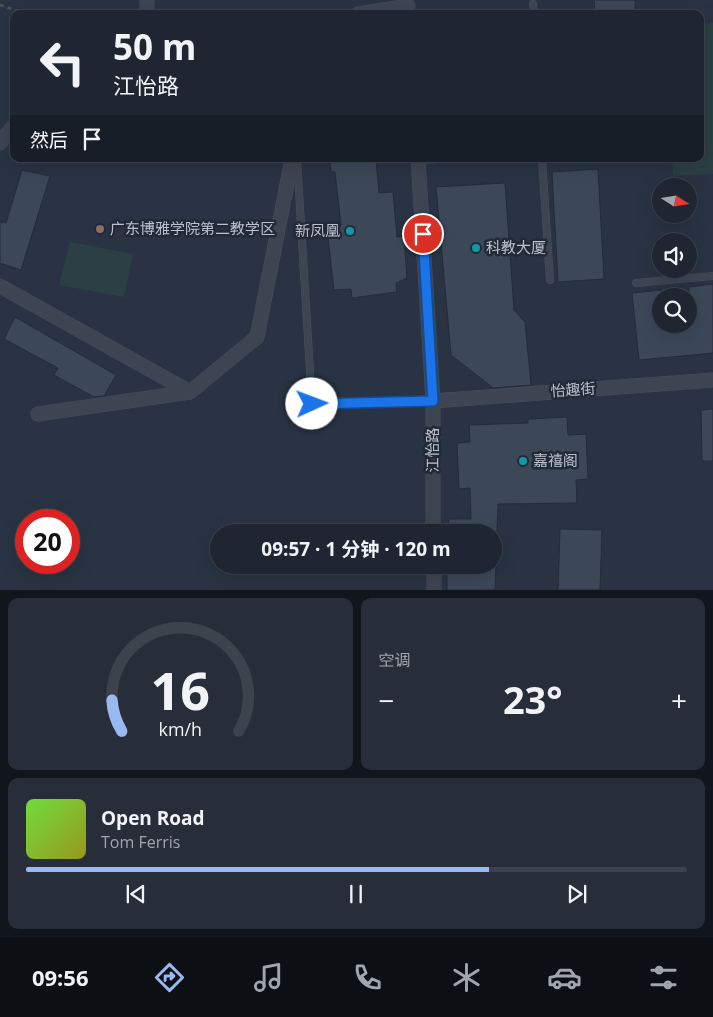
<!DOCTYPE html>
<html lang="zh">
<head>
<meta charset="utf-8">
<style>
	:root { --surface:#1f2632; --page:#272e3a; --text:#f1f3f6; --muted:#a1a5ac; --line:#3c434d; --accent:#9ab9f2 }
	body { margin:0; font-family:"Open Sans","Noto Sans SC",sans-serif; background:var(--page); color:var(--text); height:100vh; display:flex; flex-direction:column; font-size:19px; white-space:nowrap }
	* { box-sizing:border-box; margin:0 }
	p { font-size:16px; color:var(--muted) }
	.icon { flex:none; width:28px; height:28px; fill:none; stroke:currentColor; stroke-width:2; stroke-linecap:round; stroke-linejoin:round }
	.map { position:relative; height:590px; overflow:hidden }
	.drawer { display:flex; flex-direction:column; gap:8px; padding:8px; background:#11151c; flex:1 }
	.drawer>* { flex:none }
	.hud { position:absolute; left:10px; top:10px; width:694px; height:152px; border-radius:10px; box-shadow:0 5px 20px #0002,0 0 0 1px var(--line); background:#1f2632; color:var(--text); overflow:hidden }
	.needle { width:32px; rotate:102deg }
	.buttons { position:absolute; left:652px; top:178px; display:grid; gap:10px }
	.buttons a { display:grid; place-items:center; width:45px; height:45px; border-radius:50%; background:var(--surface); box-shadow:0 5px 20px #0002,0 0 0 1px var(--line); font-size:25px }
	.speed { position:absolute; left:15px; top:509px; display:flex; gap:10px; font-size:25px; font-weight:700; text-align:center }
	.speed>* { display:grid; place-content:center; width:65px; height:65px; border-radius:50%; background:var(--surface); box-shadow:0 5px 20px #0002,0 0 0 1px var(--line); line-height:1 }
	.speed .limit { border:8px solid #d22; background:#fff; color:#111 }
	.pin { position:absolute; display:grid; place-items:center; width:42px; height:42px; color:#fff; margin:-21px; border:2px solid #fff; border-radius:50%; box-shadow:0 1px 5px #0007 }
	.me { position:absolute; width:55px; margin:-28px; rotate:88deg; stroke-linejoin:round; filter:drop-shadow(0 0 4px #0008) }
	.turn { display:flex; align-items:center; gap:18px; height:105px; padding:0 20px; font-size:22px }
	.turn .icon { width:65px; height:65px; stroke-width:2.5 }
	.turn b { display:block; font-size:35px; line-height:42px }
	.then { display:flex; align-items:center; height:48px; padding:0 20px; background:#0003; gap:10px; font-size:19px }
	.big { font-size:38px; font-weight:700; line-height:1.1 }
	.drawer .widget { flex:1; display:flex; flex-direction:column; justify-content:center; gap:8px; min-width:0; padding:0 18px; border-radius:10px; background:var(--page) }
	.drawer .dial { align-items:center; gap:0 }
	.dial svg { height:130px; overflow:visible; fill:none; stroke:var(--line); stroke-width:7; stroke-linecap:round; text-anchor:middle }
	.dial text { fill:var(--text); stroke:none }
	.song { display:flex; align-items:center; gap:15px }
	.cover { width:60px; height:60px; border-radius:8px; background:linear-gradient(135deg,hsl(100 70% 55%),hsl(60 70% 35%)) }
	.played { height:5px; border-radius:2px; background:linear-gradient(90deg,var(--accent) 70%,var(--line) 70%) }
	.keys { display:flex; justify-content:space-around; direction:ltr }
	.heat { display:flex; justify-content:space-between; align-items:center; font-size:28px; direction:ltr }
	.drawer .tiles { flex:1; display:grid; gap:8px; grid-template-columns:1fr 1fr }
	.widget:last-child { grid-column:span 2 }
	.trip { position:absolute; left:210px; top:524px; width:292px; height:50px; border-radius:25px; background:var(--surface); box-shadow:0 5px 20px #0002,0 0 0 1px var(--line); font-weight:700; line-height:50px; text-align:center }
	.tabs { display:flex; height:80px; justify-content:space-around; align-items:center; background:#0c0f14; color:var(--muted) }
	.tabs .icon { width:35px; height:35px }
	.tabs .on { color:var(--accent) }
	.tabs b { font-size:22px; color:var(--text) }
	.map>svg:first-child { display:block }
	.green { fill:#2b4044 }
	.building { fill:#3c4758; stroke:#242c3a }
	.lines { fill:none; stroke-linecap:round; stroke-linejoin:round }
	.lane-casing { stroke:#474e5c; stroke-width:8 }
	.street-casing { stroke:#474e5c; stroke-width:15 }
	.path { stroke:#45595b; stroke-width:2.5; stroke-dasharray:4 4; stroke-linecap:butt }
	.lane { stroke:#3e4552; stroke-width:7 }
	.street { stroke:#3e4552; stroke-width:14 }
	.route-casing { stroke:#114b97; stroke-width:12 }
	.route { stroke:#1a73e8; stroke-width:9 }
	.education-dot { fill:#8d6e63; stroke:#222a38; stroke-width:2 }
	.culture-dot { fill:#0f9aa8; stroke:#222a38; stroke-width:2 }
	.labels { text-anchor:middle; stroke-width:5; stroke-linejoin:round; paint-order:stroke }
	.poi-label { font-size:15px; fill:#bbc1cc; stroke:#222a38; text-anchor:start }
	.street-label { font-size:15px; fill:#bbc1cc; stroke:#222a38 }
</style>
</head>
<body>
<div class="map">
<svg width="713" height="590" viewBox="0 0 713 590">
	<rect width="100%" height="100%" fill="#293343"/>
	<g class="green">
		<path d="M713,23v151l-40,2 -1,-17h28v-135z"/>
		<path d="M70,242l63,12 -9,43 -65,-12z"/>
	</g>
	<g class="building">
		<path d="M594,0h41v14h-40z"/>
		<path d="M330,159h46l3,34 14,-1 4,45 7,-1 3,42 -11,5 1,9 -45,6 -1,-9 -17,1 -6,-52 12,-2 -1,-10 2,-1 -6,-53h-4z"/>
		<path d="M598,169l6,110 -46,3 -6,-110z"/>
		<path d="M22,170l28,6 -29,94 -21,-7v-41l6,1z"/>
		<path d="M505,183l9,127 11,12 6,63 -38,3 -42,-33 -15,-168z"/>
		<path d="M713,284v69l-74,7 -7,-67 29,-3v34h28v-37z"/>
		<path d="M15,317l101,58 -12,21 -10,1 -40,-22 4,-7 -54,-29z"/>
		<path d="M713,409v52h-11l-1,-51z"/>
		<path d="M567,417l1,18 18,-1 2,45 -12,1 1,23 -79,1 -1,28h-49l1,-13h22l-1,-31 -11,1 -2,-46 13,-1 -1,-17 59,-2v-4z"/>
		<path d="M560,529l42,1 -2,60h-42z"/>
		<path d="M447,565h49l-1,25h-48z"/>
	</g>
	<g class="lines">
		<g class="lane-casing">
			<g id="lane">
				<path d="M533,4l1,10"/>
				<path d="M297,159l15,245 121,-3"/>
				<path d="M542,159l8,121"/>
				<path d="M418,160l20,-1"/>
				<path d="M636,283l77,-7"/>
			</g>
		</g>
		<g class="street-casing">
			<g id="street">
				<path d="M147,14v-14"/>
				<path d="M358,14l50,-8"/>
				<path d="M0,143l12,-15 2,1"/>
				<path d="M418,159l15,242v131"/>
				<path d="M0,286l190,106"/>
				<path d="M433,401l280,-21"/>
				<path d="M38,414l152,-22 67,-55 35,-178"/>
				<path d="M434,565v25"/>
			</g>
		</g>
		<path class="path" d="M0,5l18,6"/>
		<use href="#lane" class="lane"/>
		<use href="#street" class="street"/>
	</g>
	<g class="lines">
		<g class="route-casing">
			<path id="route" d="M312,404l121,-3 -10,-167"/>
		</g>
		<use href="#route" class="route"/>
	</g>
	<circle class="education-dot" cx="100" cy="229" r="5"/>
	<g class="culture-dot">
		<circle cx="350" cy="231" r="5"/>
		<circle cx="476" cy="248" r="5"/>
		<circle cx="523" cy="461" r="5"/>
	</g>
	<g class="labels">
		<g class="poi-label">
			<text x="110" y="234">广东博雅学院第二教学区</text>
			<text x="340" y="236" text-anchor="end">新凤凰</text>
			<text x="486" y="253">科教大厦</text>
			<text x="533" y="466">嘉禧阁</text>
		</g>
		<g class="street-label">
			<text transform="translate(573 390) rotate(-4)" y="5">怡趣街</text>
			<text transform="translate(433 450) rotate(-90)" y="5">江怡路</text>
		</g>
	</g>
</svg>
<div class="buttons">
<a><svg class="needle" viewBox="-14 -14 28 28"><path d="M0-13l5 13h-10z" fill="#e53935"/><path d="M0 13l5-13h-10z" fill="#a1a5ac"/></svg></a>
<a><svg class="icon" aria-label="sound" viewBox="0 0 24 24"><path d="M4 9h4l5-4v14l-5-4H4zM17 9q2 3 0 6"/></svg></a>
<a><svg class="icon" aria-label="search" viewBox="0 0 24 24"><circle cx="10" cy="10" r="6"/><path d="M15 15l6 6"/></svg></a>
</div>
<div class="speed"><div class="limit">20</div></div>
<div class="pin" style="left:423px;top:234px;background:#d93025"><svg class="icon" aria-label="arrive" viewBox="0 0 24 24"><path d="M6 21V4h12l-3 4 3 4H6"/></svg></div>
<svg class="me" style="left:312px;top:404px" viewBox="-20 -20 40 40"><circle r="19" fill="#fff"/><path d="M0-13L10 11 0 6-10 11z" fill="#1a73e8"/></svg>
<div class="trip">09:57 · 1 分钟 · 120 m</div>
<div class="hud">
<div class="turn"><svg class="icon" aria-label="left" viewBox="0 0 24 24"><path d="M17 20v-9H6M10 6l-5 5 5 5"/></svg><div><b>50 m</b>江怡路</div></div>
<div class="then">然后<svg class="icon" aria-label="arrive" viewBox="0 0 24 24"><path d="M6 21V4h12l-3 4 3 4H6"/></svg></div>
</div>
</div>
<section class="drawer">
<div class="tiles">
<div class="widget dial"><svg viewBox="0 0 100 80">
<path d="M14 69A42 42 0 1 1 86 69"/>
<path d="M14 69A42 42 0 0 1 8 50" stroke="#9ab9f2"/>
<text x="50" y="56" font-size="32" font-weight="700">16</text>
<text x="50" y="72" font-size="11">km/h</text>
</svg></div>
<div class="widget"><p>空调</p>
<div class="heat"><a>−</a><b class="big">23°</b><a>+</a></div>
</div>
<div class="widget">
<div class="song"><i class="cover"></i><div><b>Open Road</b><p>Tom Ferris</p></div></div>
<div class="played"></div>
<div class="keys"><svg class="icon" aria-label="previous" viewBox="0 0 24 24"><path d="M18 5L8 12l10 7zM5 5v14"/></svg><svg class="icon" aria-label="pause" viewBox="0 0 24 24"><path d="M8 5v14M16 5v14"/></svg><svg class="icon" aria-label="next" viewBox="0 0 24 24"><path d="M6 5l10 7-10 7zM19 5v14"/></svg></div>
</div>
</div>
</section>
<nav class="tabs">
<b>09:56</b>
<svg class="icon on" aria-label="directions" viewBox="0 0 24 24"><path d="M12 3l9 9-9 9-9-9zM9 14v-3h6M13 9l2 2-2 2"/></svg>
<svg class="icon" aria-label="music" viewBox="0 0 24 24"><path d="M9 18V5l10-2v13"/><circle cx="6" cy="18" r="3"/><circle cx="16" cy="16" r="3"/></svg>
<svg class="icon" aria-label="phone" viewBox="0 0 24 24"><path d="M5 4h4l2 5-3 2q2 4 5 5l2-3 5 2v4C11 20 4 13 5 4z"/></svg>
<svg class="icon" aria-label="climate" viewBox="0 0 24 24"><path d="M12 3v18M4 7l16 10M4 17L20 7"/></svg>
<svg class="icon" aria-label="car" viewBox="0 0 24 24"><path d="M5 17H2v-5l4-1 3-4h7l3 4 3 1v5h-3M9 17h6M6 11h13"/><circle cx="7" cy="17" r="2"/><circle cx="17" cy="17" r="2"/></svg>
<svg class="icon" aria-label="filters" viewBox="0 0 24 24"><path d="M4 7h16M4 17h16"/><circle cx="9" cy="7" r="2"/><circle cx="15" cy="17" r="2"/></svg>
</nav>
</body>
</html>
